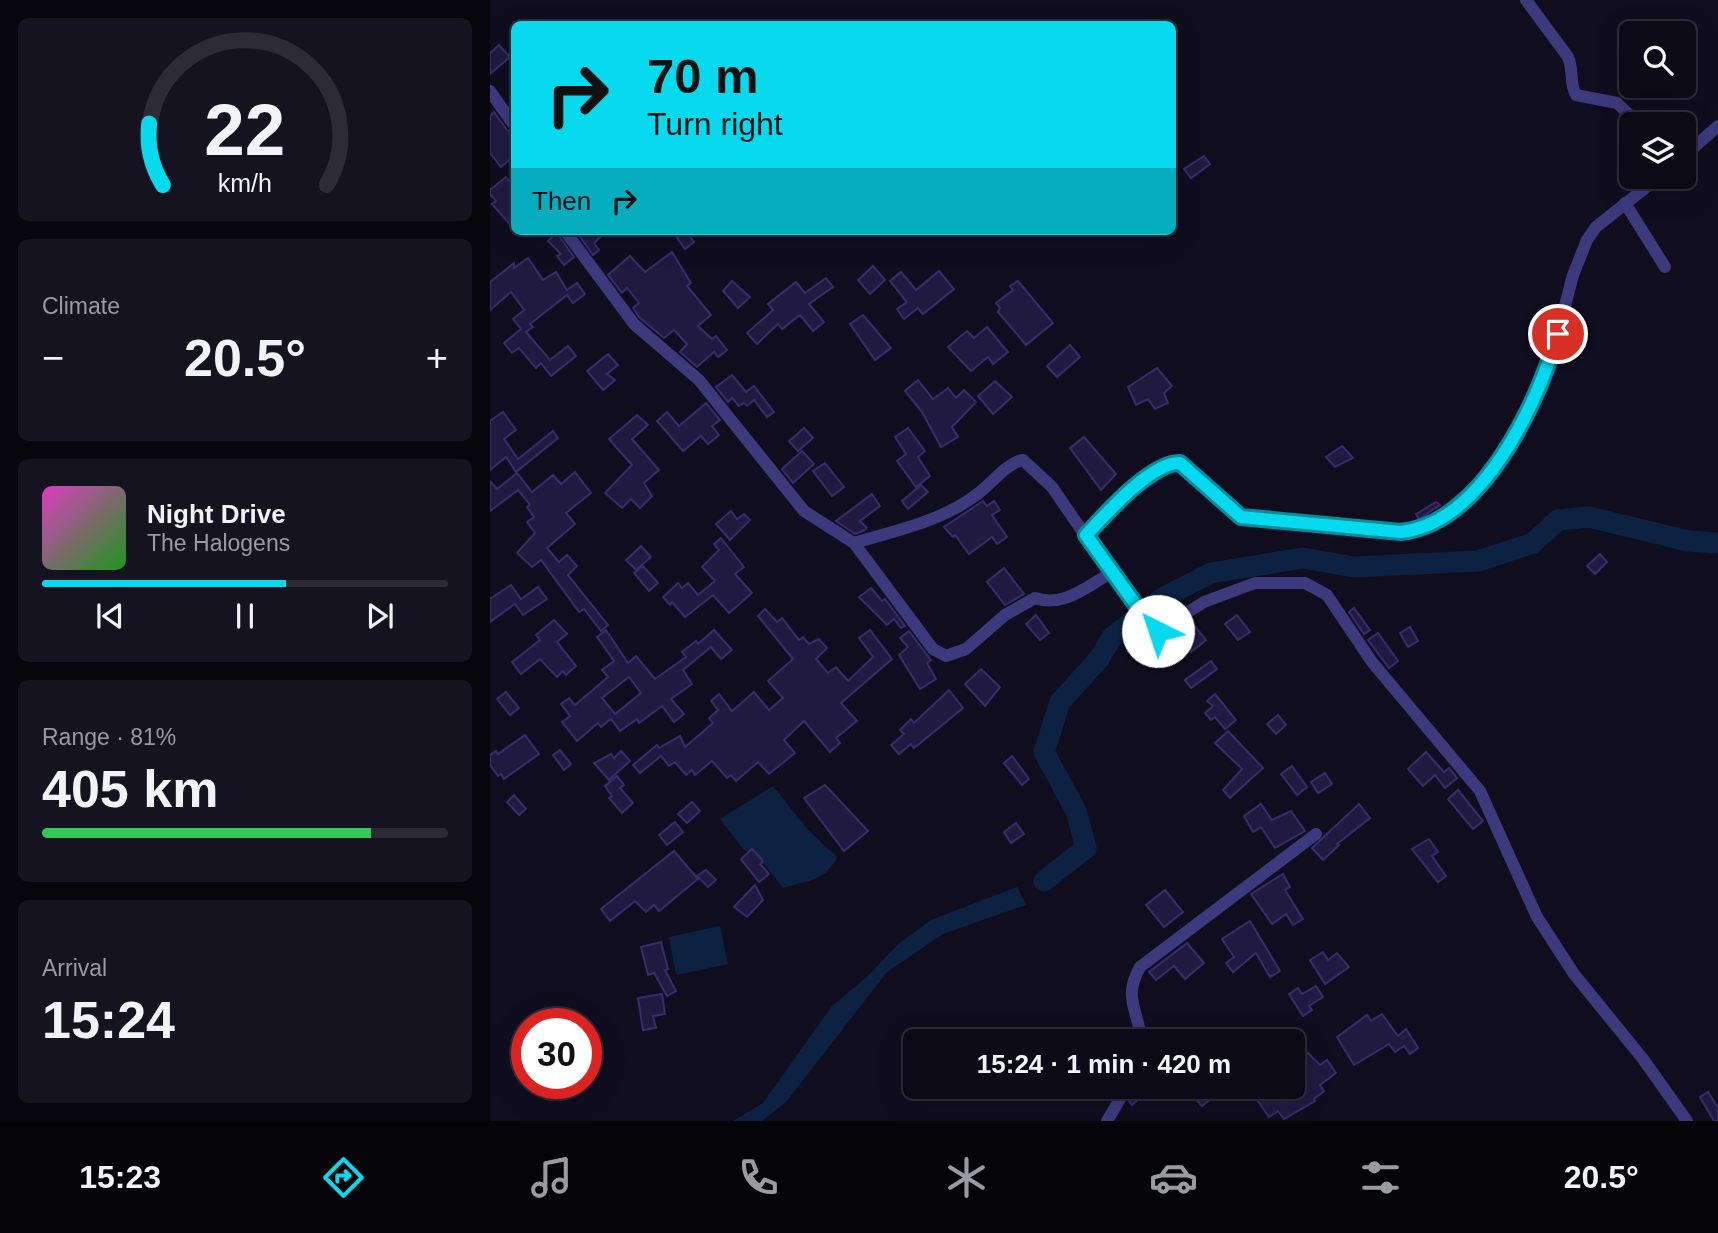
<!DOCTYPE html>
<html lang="en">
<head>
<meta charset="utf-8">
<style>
	:root { --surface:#0c0a17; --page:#151320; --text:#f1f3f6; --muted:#9a9aa1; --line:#2c2b36; --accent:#07d9ef }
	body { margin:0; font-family:Helvetica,sans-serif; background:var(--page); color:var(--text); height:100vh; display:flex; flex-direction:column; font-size:26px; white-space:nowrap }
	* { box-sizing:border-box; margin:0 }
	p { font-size:23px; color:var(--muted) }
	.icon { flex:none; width:38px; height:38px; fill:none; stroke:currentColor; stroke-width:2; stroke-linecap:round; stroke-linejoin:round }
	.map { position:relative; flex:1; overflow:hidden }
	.sheet { display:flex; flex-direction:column; gap:18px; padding:18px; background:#07060d; width:490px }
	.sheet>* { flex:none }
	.top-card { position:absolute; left:21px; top:21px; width:665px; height:214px; border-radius:10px; box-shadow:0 7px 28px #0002,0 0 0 2px var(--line); background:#07d9ef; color:#111; overflow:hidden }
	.controls { position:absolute; left:1129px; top:21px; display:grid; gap:14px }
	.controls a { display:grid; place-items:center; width:77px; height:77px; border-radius:10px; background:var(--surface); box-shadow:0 7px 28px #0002,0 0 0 2px var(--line); font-size:35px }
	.speed { position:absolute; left:21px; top:1008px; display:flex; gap:14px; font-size:35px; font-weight:700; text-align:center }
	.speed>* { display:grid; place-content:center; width:91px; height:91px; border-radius:50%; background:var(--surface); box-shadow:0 7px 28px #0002,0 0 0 2px var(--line); line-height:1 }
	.speed .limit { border:10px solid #d22; background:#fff; color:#111 }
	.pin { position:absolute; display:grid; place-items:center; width:60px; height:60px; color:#fff; margin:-30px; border:4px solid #fff; border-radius:50%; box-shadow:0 2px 7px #0007 }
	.me { position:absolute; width:77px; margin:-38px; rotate:319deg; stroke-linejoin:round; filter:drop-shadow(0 0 5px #0008) }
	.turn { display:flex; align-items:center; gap:24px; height:147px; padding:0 21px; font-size:32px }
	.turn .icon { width:91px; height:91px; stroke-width:2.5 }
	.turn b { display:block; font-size:49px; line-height:60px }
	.then { display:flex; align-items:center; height:66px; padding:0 21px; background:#0003; gap:14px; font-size:26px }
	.big { font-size:52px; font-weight:600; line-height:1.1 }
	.sheet .card { flex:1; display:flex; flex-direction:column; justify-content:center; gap:10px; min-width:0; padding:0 24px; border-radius:10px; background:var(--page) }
	.sheet .dial { align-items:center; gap:0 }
	.dial svg { height:182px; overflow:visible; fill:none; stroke:var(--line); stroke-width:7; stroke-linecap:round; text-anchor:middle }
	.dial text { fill:var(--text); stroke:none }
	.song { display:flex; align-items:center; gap:21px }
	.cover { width:84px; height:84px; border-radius:10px; background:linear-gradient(135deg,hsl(310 70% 55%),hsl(120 70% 35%)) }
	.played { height:7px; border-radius:4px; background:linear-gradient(90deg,var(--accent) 60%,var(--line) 60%) }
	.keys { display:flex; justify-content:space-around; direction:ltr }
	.heat { display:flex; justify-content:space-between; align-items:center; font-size:38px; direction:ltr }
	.charge { height:10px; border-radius:5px; background:linear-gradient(90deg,#34c759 81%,var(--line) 0) }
	.trip { position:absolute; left:413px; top:1029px; width:402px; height:70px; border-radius:10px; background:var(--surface); box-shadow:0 7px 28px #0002,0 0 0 2px var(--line); font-weight:600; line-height:70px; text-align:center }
	.dock { display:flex; height:112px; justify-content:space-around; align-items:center; background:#050409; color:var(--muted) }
	.dock .icon { width:49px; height:49px }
	.dock .selected { color:var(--accent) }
	.dock b { font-size:32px; color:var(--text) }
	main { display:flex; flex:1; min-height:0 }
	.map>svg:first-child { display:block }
	.water { fill:#0d2243 }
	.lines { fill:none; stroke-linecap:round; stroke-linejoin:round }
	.river { stroke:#0d2243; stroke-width:21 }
	.building { fill:#211a40; stroke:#382d6b; stroke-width:2; fill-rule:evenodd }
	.street { stroke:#3c3a7d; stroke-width:12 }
	.route-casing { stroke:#058d9b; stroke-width:18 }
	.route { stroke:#07d9ef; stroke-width:12 }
</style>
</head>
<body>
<main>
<section class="sheet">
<div class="card dial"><svg viewBox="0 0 100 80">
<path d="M14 69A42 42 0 1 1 86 69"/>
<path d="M14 69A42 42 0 0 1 8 42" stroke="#07d9ef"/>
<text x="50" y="56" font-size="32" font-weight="700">22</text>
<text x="50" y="72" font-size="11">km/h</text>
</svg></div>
<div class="card"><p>Climate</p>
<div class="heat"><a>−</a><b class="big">20.5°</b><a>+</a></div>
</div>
<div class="card">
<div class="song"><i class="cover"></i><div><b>Night Drive</b><p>The Halogens</p></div></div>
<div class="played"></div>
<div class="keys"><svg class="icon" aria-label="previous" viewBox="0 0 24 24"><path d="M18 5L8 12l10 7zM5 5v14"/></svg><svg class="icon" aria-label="pause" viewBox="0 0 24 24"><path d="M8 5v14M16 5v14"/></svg><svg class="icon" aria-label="next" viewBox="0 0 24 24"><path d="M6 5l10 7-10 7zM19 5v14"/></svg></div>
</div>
<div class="card"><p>Range · 81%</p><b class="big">405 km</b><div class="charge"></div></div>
<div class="card"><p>Arrival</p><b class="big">15:24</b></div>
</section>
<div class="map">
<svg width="1228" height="1121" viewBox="0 0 1228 1121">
	<rect width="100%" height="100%" fill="#100d1f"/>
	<g class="water">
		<path d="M283,786l35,44 29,27c-12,25 -30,23 -54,31l-17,-22 -23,-17 -23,-30z"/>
		<path d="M527,887l9,18 -83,29 -56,38 -101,130 -24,19h-29l30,-18 69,-97 37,-31 29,-31 33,-24z"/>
		<path d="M230,926l8,38 -52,11 -7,-38z"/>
	</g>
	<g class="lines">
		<path class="river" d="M554,881l42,-33 -10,-37 -32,-59 16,-50 39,-43 13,-22 52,-40 47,-24 92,-15 51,9 124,-6 55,-18 25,-23 31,-3 99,24 30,2"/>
	</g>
	<g class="building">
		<path d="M9,45l11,12 -20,17v-21z"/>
		<path d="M4,112l13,18 7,4v22l-13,11 -11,-14v-37z"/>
		<path d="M714,156l6,8 -19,14 -7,-9z"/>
		<path d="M16,177l8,10v42l-22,-25 4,-3 -6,-7v-4z"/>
		<path d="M86,231h31l-13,12 5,7 -6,5z"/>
		<path d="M196,231l8,11 -9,7 -8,-11z"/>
		<path d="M67,233l17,24 -10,8 -7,-9 4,-2 -13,-13z"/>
		<path d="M182,252l19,31 -4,3 24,29 -13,11 14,13 4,-3 11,14 -9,7 -4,-5 -17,15 -17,-15 7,-8 -13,-14 -10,8 -24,-20 -7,-10 6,-5 -12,-15 -5,5 -14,-18 22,-19 15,16z"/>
		<path d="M38,258l15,22 13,-8 11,18 10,-7 8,11 -12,9 -6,-8 -37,29 3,3 -7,5 24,28 18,-14 8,10 -25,20 -10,-13 -5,5 -17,-20 -7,5 -8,-10 17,-14 -8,-10 11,-9 -13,-18 -21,18v-28l24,-19v5z"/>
		<path d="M383,266l12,14 -15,14 -12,-14z"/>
		<path d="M449,271l15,18 -31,25 -5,-6 -14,11 -7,-10 10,-7 -17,-21 11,-9 15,18z"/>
		<path d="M336,278l7,9 -24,17 15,18 -11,9 -13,-16 -18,14 -4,-5 -21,20 -10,-11 26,-23 -5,-6 28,-22 9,11z"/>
		<path d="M242,281l18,16 -12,11 -15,-17z"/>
		<path d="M528,281l35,42 -27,22 -28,-33 2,-4 -4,-5 17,-13 -3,-4z"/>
		<path d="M373,315l28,33 -16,12 -25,-36z"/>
		<path d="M497,327l21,25 -15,12 -5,-7 -17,14 -23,-24 19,-16 7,7z"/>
		<path d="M580,345l10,12 -23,20 -10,-11z"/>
		<path d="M118,354l10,11 -11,9 8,6 -12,10 -16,-19z"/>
		<path d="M667,368l15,18 -8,7 4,10 -13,6 -7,-10 -12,6 -8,-18z"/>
		<path d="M242,375l14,17 8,-6 20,26 -7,5 -13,-17 -7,6 -3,-3 -5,3 -7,-8 -4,4 -12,-15z"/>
		<path d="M428,380l15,19 15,-11 8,10 8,-8 12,12 -24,25 6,10 -17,10 -19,-35 -17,-21z"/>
		<path d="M505,381l17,16 -19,17 -15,-18z"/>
		<path d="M216,403l14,17 -8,6 7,9 -11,9 -7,-8 -18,15 -26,-30 10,-9 12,14z"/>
		<path d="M13,412l13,18 -12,9 14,20 35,-28 5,7 -42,34 -10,-15 -16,13v-49z"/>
		<path d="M147,415l11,10 -16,14 27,31 -15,13 8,13 -12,12 -9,-9 -9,9 -17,-15 27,-28 -23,-26z"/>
		<path d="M314,428l9,10 -15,13 -9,-10z"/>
		<path d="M418,428l17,23 -7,6 12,19 -14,11 -19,-26 9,-7 -11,-17z"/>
		<path d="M594,437l32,37 -15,16 -31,-42z"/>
		<path d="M852,446l11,12 -18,9 -9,-10z"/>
		<path d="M312,451l12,13 -21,19 -11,-14z"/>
		<path d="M335,463l19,24 -12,9 -19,-25z"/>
		<path d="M85,472l16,21 -25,20 9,11 -28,24 12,14 8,-7 10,11 -9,9 40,50 -7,6 -17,-22 -5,3 -38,-52 -9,7 -15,-14 18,-20 -8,-11 7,-5 -7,-10 3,-2 -12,-15 -28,21v-30l7,8 20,-16 15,19 21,-17 8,9z"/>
		<path d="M431,485l7,7 -20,17 -6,-8z"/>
		<path d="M382,494l8,12 -20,15 7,7 -4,3 -8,3 -19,-13z"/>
		<path d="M493,501l4,5 7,-5 6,9 -8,5 15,22 -10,7 -5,-7 -23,17 -14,-19 -2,2 -9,-10z"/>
		<path d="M946,502l4,3 -21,14 -3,-5z"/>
		<path d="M241,511l6,8 7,-5 6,6 -20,20 -14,-16z"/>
		<path d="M231,538l23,29 -9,7 17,19 -23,20 -16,-18 -28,22 -13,-15 -2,3 -7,-8 15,-14 4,5 6,-5 10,12 17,-14 -13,-14 17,-17 -5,-6z"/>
		<path d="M151,546l10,11 -15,13 -10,-10z"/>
		<path d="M1110,554l7,8 -12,12 -8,-8z"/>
		<path d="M153,566l15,17 -9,8 -15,-18z"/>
		<path d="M514,568l20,26 -19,11 -18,-23z"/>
		<path d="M21,585l10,14 17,-12 9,12 -24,16 -8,-11 -25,18v-23z"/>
		<path d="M381,588l11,13 3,-2 20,27 -4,2 -7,-9 -7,6 -28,-28z"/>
		<path d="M864,608l16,22 -6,4 -15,-22z"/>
		<path d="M275,609l12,13 5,-4 17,22 4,-3 6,7 10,-5 8,9 -11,11 12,14 8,-6 12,14 25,-24 -14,-19 11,-8 22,29 -51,44 16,18 -21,17 4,5 -10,9 -26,-31 -20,19 11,13 -26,21 -11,-12 -22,19 -5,-6 -4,3 -15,-17 -17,14 -3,-5 -6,5 -11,-13 -6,4 -8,-10 -21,17 -7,-8 24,-20 2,3 21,-12 5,11 28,-24 -4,-5 9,-8 -7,-9 8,-7 13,17 22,-19 15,18 14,-12 -15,-17 25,-22 -35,-43z"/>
		<path d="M546,615l13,18 -9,7 -14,-16z"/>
		<path d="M747,615l13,17 -12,8 -13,-16z"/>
		<path d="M64,620l13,14 -10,8 19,24 -10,9 -3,-4 -6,6 -17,-18 -19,15 -9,-12 28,-22 -4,-5z"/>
		<path d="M703,624l13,16 -15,12 -13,-15z"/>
		<path d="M920,627l8,14 -10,6 -8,-14z"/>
		<path d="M116,630l22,33 8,-7 19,23 31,-22 -4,-5 14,-11 2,3 16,-14 18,20 -11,9 -10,-12 -28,23 9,14 -21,15 13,15 -10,8 -12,-16 -23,17 -2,-4 -17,12 -9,-12 -10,8 -3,-4 -21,18 -15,-19 8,-6 -9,-12 8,-6 6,7 33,-28 -6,-7 12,-9 -17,-24zM139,677l12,16 -26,21 -13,-16z"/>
		<path d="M419,631l22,29 -4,3 9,16 -16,10 -21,-34 9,-8 -8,-9z"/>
		<path d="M888,633l20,28 -9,7 -21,-28z"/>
		<path d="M721,661l6,8 -26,19 -6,-8z"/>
		<path d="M491,669l19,18 -15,19 -20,-22z"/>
		<path d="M459,690l14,18 -49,40 -3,-4 -12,10 -8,-9 13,-11 -4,-4 11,-11 3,4z"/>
		<path d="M16,692l13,16 -9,7 -13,-16z"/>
		<path d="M725,694l21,26 -11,9 -10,-12 -4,3 -6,-7 8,-7 -6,-5z"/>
		<path d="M788,715l8,10 -10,9 -9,-10z"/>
		<path d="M738,731l35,37 -33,30 -7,-8 19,-21 -27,-26z"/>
		<path d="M35,735l14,19 -35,25 -3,-5 -3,2 -8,-11v-10l6,-4 2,3z"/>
		<path d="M70,750l11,14 -7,6 -11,-15z"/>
		<path d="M131,751l9,10 -21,19 -15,-17 17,-9 3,4z"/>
		<path d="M936,752l18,20 5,-4 8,10 -12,10 -10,-13 -12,11 -15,-17z"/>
		<path d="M522,756l17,23 -7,6 -18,-22z"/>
		<path d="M802,766l15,21 -10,8 -16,-21z"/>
		<path d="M835,773l7,11 -14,9 -7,-11z"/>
		<path d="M127,776l7,9 -4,3 13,15 -11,10 -13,-15 3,-2 -7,-10z"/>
		<path d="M335,785l43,46 -24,20 -40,-53z"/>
		<path d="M968,790l25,31 -10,8 -25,-30z"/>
		<path d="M24,795l12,14 -7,6 -12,-13z"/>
		<path d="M202,802l8,9 -13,12 -9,-9z"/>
		<path d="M771,804l11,16 19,-9 14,20 -30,17 -14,-21 -8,5 -9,-16z"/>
		<path d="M869,804l11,14 -33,26 2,1 -16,15 -11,-12z"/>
		<path d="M185,822l8,10 -16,13 -8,-10z"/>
		<path d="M526,823l8,11 -13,9 -7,-11z"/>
		<path d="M939,839l9,13 -6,4 14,20 -8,6 -26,-33z"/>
		<path d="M262,849l11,12 -3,3 9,10 -10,8 -18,-23z"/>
		<path d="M184,851l24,28 -39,32 -5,-6 -8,7 -11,-11 -25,20 -9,-12z"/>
		<path d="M216,870l10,10 -8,7 -11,-11z"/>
		<path d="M793,874l7,13 -5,3 18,29 -10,6 -7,-11 -14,10 -21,-30z"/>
		<path d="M265,885l8,15 -16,17 -13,-10z"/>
		<path d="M675,890l18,22 -19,15 -18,-22z"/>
		<path d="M760,921l30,50 -10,6 -14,-24 -23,19 -7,-9 8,-6 -12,-18z"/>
		<path d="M171,942l7,27 -3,1 11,21 -9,5 -13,-23 -6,2 -7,-28z"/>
		<path d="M697,943l17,20 -19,16 -11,-13 -18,14 -7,-8z"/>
		<path d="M833,952l5,8 9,-7 12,14 -24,17 -15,-24z"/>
		<path d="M826,986l7,11 -14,9 3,4 -9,6 -14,-22 9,-6 4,6z"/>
		<path d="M172,994l3,20 -12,2 3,12 -13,2 -5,-32z"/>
		<path d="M892,1014l16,22 8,-7 12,19 -8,6 -6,-8 -9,6 -6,-8 -35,21 -17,-28 30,-22 4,6z"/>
		<path d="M818,1053l12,12 7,-5 9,13 -16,12 4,6 -10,8 1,2 -31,18 -6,-8 -9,6 -21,-30h45v-13l11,-6 -5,-8z"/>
		<path d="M646,1087h22l-14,13 -3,-3 -9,8 -3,-4z"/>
		<path d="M695,1087h21l8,9 -12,10z"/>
		<path d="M1218,1092l10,16v13h-4l-14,-24z"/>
	</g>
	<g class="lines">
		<g class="street">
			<path d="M1036,0l42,57c6,13 1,26 8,38l41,8 22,21"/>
			<path d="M0,91l24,34"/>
			<path d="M1194,156l34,-30"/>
			<path d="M1135,203l40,64"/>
			<path d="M75,231l69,93 65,56 105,131 50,32 79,106 13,7 20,-7 39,-34 30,-17c29,10 52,-12 76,-25l47,58 46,-29 51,-19h50l22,12 45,67 108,129 57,126 37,57 69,85 44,62"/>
			<path d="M596,535l34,-36 53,-36 13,4 55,51 160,14 29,-7 50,-42 32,-42 42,-93 19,-73 14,-35 9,-13 63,-50"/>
			<path d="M364,543c41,-12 88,-22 122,-48 14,-10 32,-33 47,-35l29,27 59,86"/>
			<path d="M651,1041c-2,-31 -19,-42 -1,-74l176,-133"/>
			<path d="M617,1121l20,-34"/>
		</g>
	</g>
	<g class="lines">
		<g class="route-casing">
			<path id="route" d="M668,631l-7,-5 -65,-91c19,-20 65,-73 94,-72l61,54 160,15c82,-9 136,-129 157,-198"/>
		</g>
		<use href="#route" class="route"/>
	</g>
</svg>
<div class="controls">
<a><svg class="icon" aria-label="search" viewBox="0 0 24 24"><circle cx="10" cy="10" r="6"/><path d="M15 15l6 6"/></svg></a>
<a><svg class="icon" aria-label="layers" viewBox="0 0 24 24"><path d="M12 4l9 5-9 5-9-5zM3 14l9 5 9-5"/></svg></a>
</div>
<div class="speed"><div class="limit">30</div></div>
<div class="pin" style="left:1068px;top:334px;background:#d93025"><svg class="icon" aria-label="arrive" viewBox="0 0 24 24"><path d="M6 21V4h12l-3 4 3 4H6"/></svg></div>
<svg class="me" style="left:668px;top:631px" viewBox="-20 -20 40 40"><circle r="19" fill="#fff"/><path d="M0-13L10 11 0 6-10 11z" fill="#07d9ef"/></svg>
<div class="trip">15:24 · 1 min · 420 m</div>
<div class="top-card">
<div class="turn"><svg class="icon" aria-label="right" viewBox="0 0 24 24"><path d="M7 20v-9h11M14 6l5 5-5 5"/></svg><div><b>70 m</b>Turn right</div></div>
<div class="then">Then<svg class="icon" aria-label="right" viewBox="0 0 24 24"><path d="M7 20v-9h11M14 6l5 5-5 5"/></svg></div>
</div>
</div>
</main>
<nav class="dock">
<b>15:23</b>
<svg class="icon selected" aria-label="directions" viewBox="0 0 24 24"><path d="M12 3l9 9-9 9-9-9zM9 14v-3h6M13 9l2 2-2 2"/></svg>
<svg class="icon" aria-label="music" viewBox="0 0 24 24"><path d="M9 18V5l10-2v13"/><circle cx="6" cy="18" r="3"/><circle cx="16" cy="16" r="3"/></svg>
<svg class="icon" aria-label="phone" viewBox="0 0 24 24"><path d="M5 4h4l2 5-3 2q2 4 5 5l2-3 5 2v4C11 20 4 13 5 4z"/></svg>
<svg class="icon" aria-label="climate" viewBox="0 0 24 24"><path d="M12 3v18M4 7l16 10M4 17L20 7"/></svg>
<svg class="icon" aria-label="car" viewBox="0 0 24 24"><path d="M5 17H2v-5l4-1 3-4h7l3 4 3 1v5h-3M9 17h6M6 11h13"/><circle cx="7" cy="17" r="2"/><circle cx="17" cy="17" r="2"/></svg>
<svg class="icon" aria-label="filters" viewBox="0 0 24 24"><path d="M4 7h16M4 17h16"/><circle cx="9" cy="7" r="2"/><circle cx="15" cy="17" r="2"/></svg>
<b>20.5°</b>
</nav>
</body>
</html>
